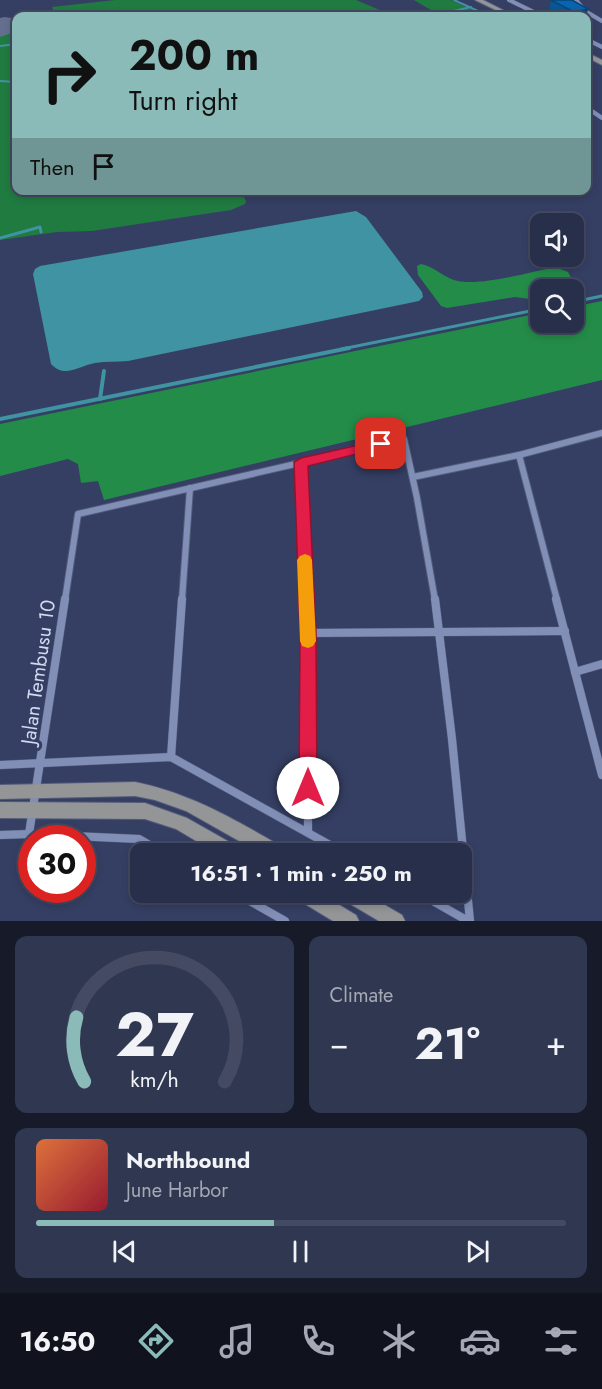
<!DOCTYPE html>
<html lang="en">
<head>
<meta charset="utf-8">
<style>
	:root { --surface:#282f4a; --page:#303751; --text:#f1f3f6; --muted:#a5a9b5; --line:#444a62; --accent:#8bbbb9 }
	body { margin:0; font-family:Jost,sans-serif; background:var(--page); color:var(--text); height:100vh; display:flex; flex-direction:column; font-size:22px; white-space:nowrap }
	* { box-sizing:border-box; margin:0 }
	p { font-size:20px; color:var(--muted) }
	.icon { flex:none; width:33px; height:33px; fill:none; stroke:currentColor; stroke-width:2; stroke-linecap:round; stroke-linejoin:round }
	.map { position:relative; height:921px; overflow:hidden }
	.panel { display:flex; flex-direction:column; gap:15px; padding:15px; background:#161a29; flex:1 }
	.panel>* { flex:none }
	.banner { position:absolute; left:12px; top:12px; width:579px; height:183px; border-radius:12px; box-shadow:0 3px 9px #0003,0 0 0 2px var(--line); background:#8bbbb9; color:#111; overflow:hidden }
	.buttons { position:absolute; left:530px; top:213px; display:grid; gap:12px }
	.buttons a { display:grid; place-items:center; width:54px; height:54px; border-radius:12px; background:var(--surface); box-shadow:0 3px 9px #0003,0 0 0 2px var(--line); font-size:30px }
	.speed { position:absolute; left:18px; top:825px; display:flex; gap:12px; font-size:30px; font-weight:700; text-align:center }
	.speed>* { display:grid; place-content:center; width:78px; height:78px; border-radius:50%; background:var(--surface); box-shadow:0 3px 9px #0003,0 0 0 2px var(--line); line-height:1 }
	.speed .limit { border:9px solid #d22; background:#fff; color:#111 }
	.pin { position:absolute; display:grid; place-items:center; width:51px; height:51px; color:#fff; margin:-26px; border-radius:12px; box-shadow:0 3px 9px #0006 }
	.me { position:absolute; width:66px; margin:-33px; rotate:0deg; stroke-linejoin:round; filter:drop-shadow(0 0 4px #0008) }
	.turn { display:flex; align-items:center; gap:21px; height:126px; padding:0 18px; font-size:27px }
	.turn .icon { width:78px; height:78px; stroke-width:2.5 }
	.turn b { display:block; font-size:42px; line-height:51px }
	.then { display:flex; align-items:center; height:57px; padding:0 18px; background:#0003; gap:12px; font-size:22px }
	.big { font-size:45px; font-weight:700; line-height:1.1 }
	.panel .tile { flex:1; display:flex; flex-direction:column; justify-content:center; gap:9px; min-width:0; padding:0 21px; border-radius:12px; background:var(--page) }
	.panel .dial { align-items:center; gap:0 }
	.dial svg { height:156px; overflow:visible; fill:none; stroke:var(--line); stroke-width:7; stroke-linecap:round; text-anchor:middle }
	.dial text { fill:var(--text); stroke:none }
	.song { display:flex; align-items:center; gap:18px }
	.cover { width:72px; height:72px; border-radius:9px; background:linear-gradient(135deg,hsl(20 70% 55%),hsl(350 70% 35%)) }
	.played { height:6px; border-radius:3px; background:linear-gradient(90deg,var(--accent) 45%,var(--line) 45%) }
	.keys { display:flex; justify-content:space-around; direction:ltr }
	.heat { display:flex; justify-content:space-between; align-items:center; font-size:33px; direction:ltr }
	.panel .tiles { flex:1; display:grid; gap:15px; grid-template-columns:1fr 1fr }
	.tile:last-child { grid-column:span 2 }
	.trip { position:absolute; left:130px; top:843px; width:342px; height:60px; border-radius:12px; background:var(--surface); box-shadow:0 3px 9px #0003,0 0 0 2px var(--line); font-weight:700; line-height:60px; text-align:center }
	.tabs { display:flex; height:96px; justify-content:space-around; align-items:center; background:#10131e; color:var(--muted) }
	.tabs .icon { width:42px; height:42px }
	.tabs .selected { color:var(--accent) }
	.tabs b { font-size:27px; color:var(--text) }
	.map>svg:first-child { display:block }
	.green { fill:#207b40 }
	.forest { fill:#238c48 }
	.water { fill:#4093a2 }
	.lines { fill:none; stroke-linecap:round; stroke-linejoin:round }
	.stream-far2 { stroke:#4093a2; stroke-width:2 }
	.stream-far1 { stroke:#4093a2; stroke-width:3 }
	.stream { stroke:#4093a2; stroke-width:4 }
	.taxiway { fill:#646e8e; fill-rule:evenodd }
	.street-far2-casing { stroke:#535b7a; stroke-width:4.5 }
	.street-far1-casing { stroke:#535b7a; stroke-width:8 }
	.street-casing { stroke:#535b7a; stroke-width:9 }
	.secondary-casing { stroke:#535b7a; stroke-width:2 }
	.street-far2 { stroke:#818fb7; stroke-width:4 }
	.street-far1 { stroke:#818fb7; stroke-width:6 }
	.street { stroke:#818fb7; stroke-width:8 }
	.secondary { fill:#949596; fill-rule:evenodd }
	.wall { fill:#085695 }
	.shaded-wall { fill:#064679 }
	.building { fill:#0964ad; stroke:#064679; stroke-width:1.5 }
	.route { fill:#e11d48; stroke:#92132f; stroke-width:1.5 }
	.slow { fill:#f59e0b }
	.labels { text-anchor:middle; stroke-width:6; stroke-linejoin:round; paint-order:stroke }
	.near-street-label { font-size:20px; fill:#d2daf0; stroke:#353f63 }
</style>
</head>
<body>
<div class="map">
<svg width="602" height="921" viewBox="0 0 602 921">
	<rect width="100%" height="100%" fill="#353f63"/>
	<g class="green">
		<path d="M115,0h241l38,16h-339l-3,-9z"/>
		<path d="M414,0h37l34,16h-44z"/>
		<path d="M14,25h2v165l224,1 6,10 -1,3 -14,6 -139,21 -35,1 -57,8v-205l14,-4z"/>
	</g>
	<g class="forest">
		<path d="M421,264c13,2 24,15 37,17 24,5 73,-9 97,-14l13,5 8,16 -36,2v7l-10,2 -15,-2 -68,11 -6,-2 -23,-31 -1,-9z"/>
		<path d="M602,301v79l-498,120 -6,-19 -17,2 -3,-19 -10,-5 -68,17v-52l540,-111v9h33v-15z"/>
	</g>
	<path class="water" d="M356,211l10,6 56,75 1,5 -4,4 -291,60c-11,1 -22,0 -33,2 -17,3 -30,16 -44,1l-18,-90 2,-5 5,-3z"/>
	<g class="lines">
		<g class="stream-far2">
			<path d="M454,0l35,16"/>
			<path d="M437,15l34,-8"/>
			<path d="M0,46l16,-2"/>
			<path d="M0,81l16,1"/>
		</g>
		<g class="stream-far1">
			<path d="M0,238l40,-11 1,5"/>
			<path d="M573,302l29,-6"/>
			<path d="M342,349l198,-40"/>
		</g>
		<g class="stream">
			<path d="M100,399l4,-28"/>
			<path d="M0,419l349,-71"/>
		</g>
		<path class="taxiway" d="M5,17l6,1 4,11 -3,4 -12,4v-19z"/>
		<g class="street-far2-casing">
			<g id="street-far2">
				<path d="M509,0l33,16"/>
				<path d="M576,0l9,11 17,10"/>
				<path d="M519,16l14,-3"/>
				<path d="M586,39l16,8"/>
				<path d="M586,107l16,11"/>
			</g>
		</g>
		<g class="street-far1-casing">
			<g id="street-far1">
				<path d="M519,455l38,145"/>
				<path d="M301,462l6,138"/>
				<path d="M413,477l106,-22 83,-22"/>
				<path d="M65,600l13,-86 326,-75 13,59 18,102"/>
				<path d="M182,600l8,-112"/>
			</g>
		</g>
		<g class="street-casing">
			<g id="street">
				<path d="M307,599l1,233"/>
				<path d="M435,599l17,140 18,182"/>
				<path d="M556,599l46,176"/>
				<path d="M308,633l257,-2"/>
				<path d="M575,672l27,-8"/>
				<path d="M171,757l11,-158"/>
				<path d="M0,765l171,-8 175,97"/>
				<path d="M29,834l36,-235"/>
				<path d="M0,835l29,-1 110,5 26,15"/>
				<path d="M234,892l51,29"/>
				<path d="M417,892l51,29"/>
			</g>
		</g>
		<g class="secondary-casing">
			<g id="secondary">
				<path d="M475,0h8l32,16h-7z"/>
				<path d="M586,52l16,8v5l-16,-8z"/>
				<path d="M135,782c55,11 101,38 149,66l2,6h-24l-76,-43 -31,-11 -20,-4 -135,3v-14z"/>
				<path d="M0,802l145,1 42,15 53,30 2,6h-24l-42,-25 -31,-10 -145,-1z"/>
				<path d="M293,892h25l38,23 3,6h-26l-38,-23z"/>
				<path d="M338,892h25l39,23 3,6h-26l-39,-23z"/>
			</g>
		</g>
		<use href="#street-far2" class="street-far2"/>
		<use href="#street-far1" class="street-far1"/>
		<use href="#street" class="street"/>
		<use href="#secondary" class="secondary"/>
	</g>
	<path class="wall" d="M551,0l37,9 -2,7h-27l-10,-4z"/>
	<path class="shaded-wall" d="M588,9l-2,7h-12v-4z"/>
	<path class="building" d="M551,0h21l16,9 -14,3z"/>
	<path class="route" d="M381,440l6,4 -2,3 -77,19 8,167 1,155 -3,6 -6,2 -7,-2 -2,-6 1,-155 -6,-171 7,-4z"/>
	<path class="slow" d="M305,554l5,2 2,4 4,81 -3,5 -5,2 -6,-2 -2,-5 -3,-81 3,-4z"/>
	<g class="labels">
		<g class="near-street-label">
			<text transform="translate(38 672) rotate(-82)" y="7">Jalan Tembusu 10</text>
		</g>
	</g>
</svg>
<div class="buttons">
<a><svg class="icon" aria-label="sound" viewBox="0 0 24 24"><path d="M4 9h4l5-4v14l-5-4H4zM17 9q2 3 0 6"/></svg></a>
<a><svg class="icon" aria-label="search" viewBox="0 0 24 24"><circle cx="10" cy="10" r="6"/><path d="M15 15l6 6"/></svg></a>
</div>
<div class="speed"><div class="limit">30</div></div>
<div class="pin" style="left:381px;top:444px;background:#d93025"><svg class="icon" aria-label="arrive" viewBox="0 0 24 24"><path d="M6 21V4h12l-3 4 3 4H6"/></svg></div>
<svg class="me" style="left:308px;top:788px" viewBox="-20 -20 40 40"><circle r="19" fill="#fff"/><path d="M0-13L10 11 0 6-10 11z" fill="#e11d48"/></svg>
<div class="trip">16:51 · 1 min · 250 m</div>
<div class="banner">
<div class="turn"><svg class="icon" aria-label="right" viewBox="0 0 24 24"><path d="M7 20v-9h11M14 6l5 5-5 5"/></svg><div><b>200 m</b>Turn right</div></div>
<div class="then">Then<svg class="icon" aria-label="arrive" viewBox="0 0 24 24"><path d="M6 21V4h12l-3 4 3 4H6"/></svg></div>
</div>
</div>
<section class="panel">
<div class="tiles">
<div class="tile dial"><svg viewBox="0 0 100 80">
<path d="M14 69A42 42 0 1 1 86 69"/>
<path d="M14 69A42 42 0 0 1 10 36" stroke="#8bbbb9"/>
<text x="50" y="56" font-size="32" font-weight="700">27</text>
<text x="50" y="72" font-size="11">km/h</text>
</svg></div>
<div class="tile"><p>Climate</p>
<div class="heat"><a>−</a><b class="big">21°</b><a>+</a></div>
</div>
<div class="tile">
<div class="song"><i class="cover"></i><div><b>Northbound</b><p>June Harbor</p></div></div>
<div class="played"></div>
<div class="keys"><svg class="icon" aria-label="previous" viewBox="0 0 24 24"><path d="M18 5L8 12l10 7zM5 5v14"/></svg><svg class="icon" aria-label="pause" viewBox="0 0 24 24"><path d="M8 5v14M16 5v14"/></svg><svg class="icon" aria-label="next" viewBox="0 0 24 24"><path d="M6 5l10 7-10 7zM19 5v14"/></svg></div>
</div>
</div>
</section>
<nav class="tabs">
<b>16:50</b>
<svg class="icon selected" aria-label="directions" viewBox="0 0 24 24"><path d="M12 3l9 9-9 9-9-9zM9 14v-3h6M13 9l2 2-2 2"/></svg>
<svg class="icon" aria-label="music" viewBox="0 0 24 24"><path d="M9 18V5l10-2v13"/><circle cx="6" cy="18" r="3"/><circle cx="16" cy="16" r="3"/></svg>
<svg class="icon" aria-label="phone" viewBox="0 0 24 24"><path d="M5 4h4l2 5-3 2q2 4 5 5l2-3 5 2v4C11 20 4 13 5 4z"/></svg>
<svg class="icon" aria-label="climate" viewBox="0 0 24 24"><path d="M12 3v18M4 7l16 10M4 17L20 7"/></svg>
<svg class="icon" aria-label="car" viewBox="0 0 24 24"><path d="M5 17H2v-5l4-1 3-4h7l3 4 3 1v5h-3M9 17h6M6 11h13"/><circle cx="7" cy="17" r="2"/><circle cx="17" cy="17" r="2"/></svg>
<svg class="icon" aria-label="filters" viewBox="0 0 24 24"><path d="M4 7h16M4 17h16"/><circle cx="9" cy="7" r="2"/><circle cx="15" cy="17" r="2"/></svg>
</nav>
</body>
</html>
